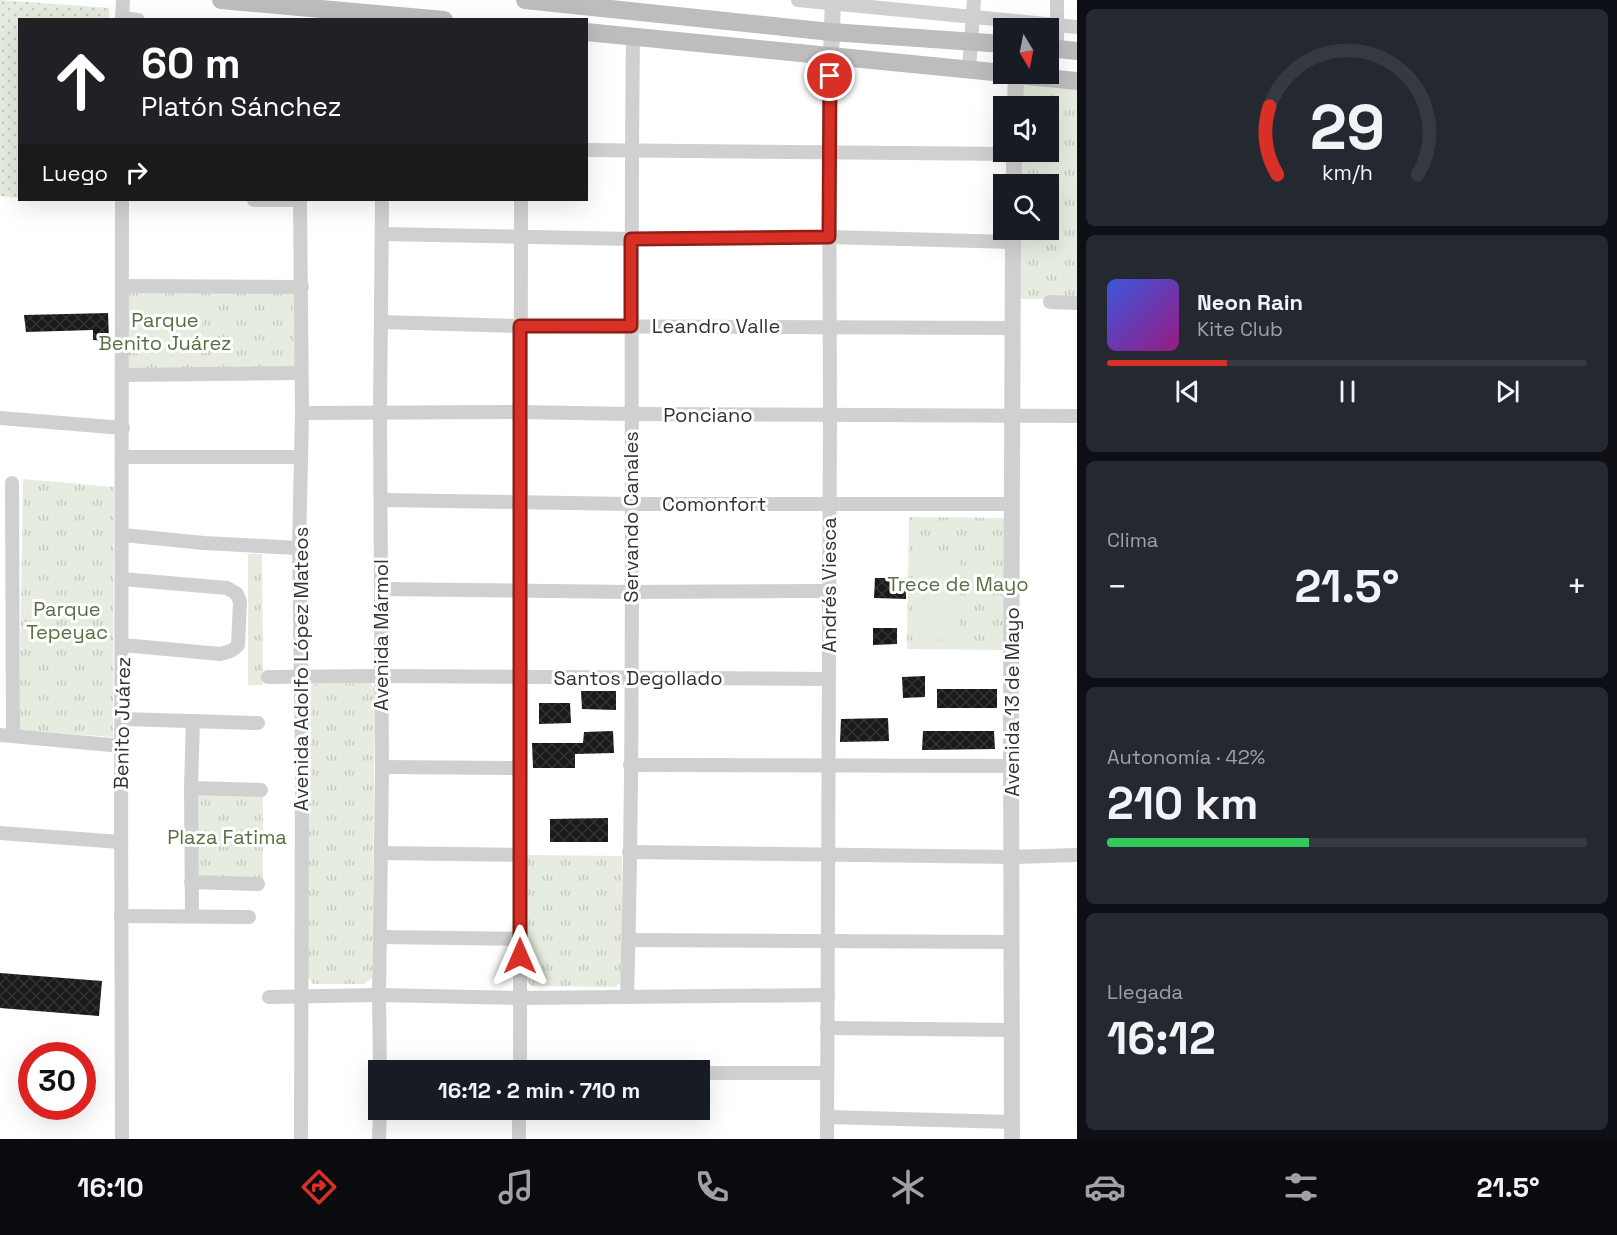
<!DOCTYPE html>
<html lang="es">
<head>
<meta charset="utf-8">
<style>
	:root { --surface:#171b24; --page:#242831; --text:#f1f3f6; --muted:#9ea1a6; --line:#363941; --accent:#d93025 }
	body { margin:0; font-family:"Space Grotesk",sans-serif; background:var(--page); color:var(--text); height:100vh; display:flex; flex-direction:column; font-size:22px; white-space:nowrap }
	* { box-sizing:border-box; margin:0 }
	p { font-size:20px; color:var(--muted) }
	.icon { flex:none; width:33px; height:33px; fill:none; stroke:currentColor; stroke-width:2; stroke-linecap:round; stroke-linejoin:round }
	.map { position:relative; flex:1; overflow:hidden }
	.panel { display:flex; flex-direction:column; gap:9px; padding:9px; background:#0d0f14; width:540px }
	.panel>* { flex:none }
	.hud { position:absolute; left:18px; top:18px; width:570px; height:183px; border-radius:0px; box-shadow:0 6px 24px #0002; background:#202124; color:#fff; overflow:hidden }
	.needle { width:39px; rotate:170deg }
	.fabs { position:absolute; left:993px; top:18px; display:grid; gap:12px }
	.fabs a { display:grid; place-items:center; width:66px; height:66px; border-radius:0px; background:var(--surface); box-shadow:0 6px 24px #0002; font-size:30px }
	.speed { position:absolute; left:18px; top:1042px; display:flex; gap:12px; font-size:30px; font-weight:700; text-align:center }
	.speed>* { display:grid; place-content:center; width:78px; height:78px; border-radius:50%; background:var(--surface); box-shadow:0 6px 24px #0002; line-height:1 }
	.speed .limit { border:9px solid #d22; background:#fff; color:#111 }
	.pin { position:absolute; display:grid; place-items:center; width:51px; height:51px; color:#fff; margin:-26px; border:3px solid #fff; border-radius:50%; box-shadow:0 2px 6px #0007 }
	.me { position:absolute; width:66px; margin:-33px; rotate:0deg; stroke-linejoin:round; filter:drop-shadow(0 0 4px #0008) }
	.turn { display:flex; align-items:center; gap:21px; height:126px; padding:0 24px; font-size:27px }
	.turn .icon { width:78px; height:78px; stroke-width:2.5 }
	.turn b { display:block; font-size:42px; line-height:51px }
	.then { display:flex; align-items:center; height:57px; padding:0 24px; background:#0003; gap:12px; font-size:22px }
	.big { font-size:45px; font-weight:700; line-height:1.1 }
	.panel .widget { flex:1; display:flex; flex-direction:column; justify-content:center; gap:9px; min-width:0; padding:0 21px; border-radius:9px; background:var(--page) }
	.panel .dial { align-items:center; gap:0 }
	.dial svg { height:156px; overflow:visible; fill:none; stroke:var(--line); stroke-width:7; stroke-linecap:round; text-anchor:middle }
	.dial text { fill:var(--text); stroke:none }
	.song { display:flex; align-items:center; gap:18px }
	.cover { width:72px; height:72px; border-radius:9px; background:linear-gradient(135deg,hsl(230 70% 55%),hsl(310 70% 35%)) }
	.played { height:6px; border-radius:3px; background:linear-gradient(90deg,var(--accent) 25%,var(--line) 25%) }
	.keys { display:flex; justify-content:space-around; direction:ltr }
	.heat { display:flex; justify-content:space-between; align-items:center; font-size:33px; direction:ltr }
	.charge { height:9px; border-radius:4px; background:linear-gradient(90deg,#34c759 42%,var(--line) 0) }
	.trip { position:absolute; left:368px; top:1060px; width:342px; height:60px; border-radius:0px; background:var(--surface); box-shadow:0 6px 24px #0002; font-weight:700; line-height:60px; text-align:center }
	.dock { display:flex; height:96px; justify-content:space-around; align-items:center; background:#090b0e; color:var(--muted) }
	.dock .icon { width:42px; height:42px }
	.dock .active { color:var(--accent) }
	.dock b { font-size:27px; color:var(--text) }
	main { display:flex; flex:1; min-height:0 }
	.map>svg:first-child { display:block }
	.grass { fill:url(#grass-dots) }
	.park { fill:url(#park-tufts) }
	.pitch { fill:#e6ecdf }
	.building { fill:url(#building-cross-hatch) }
	.lines { fill:none; stroke-linecap:round; stroke-linejoin:round }
	.minor { stroke:#d0d0d0; stroke-width:14 }
	.tertiary { stroke:#d0d0d0; stroke-width:16 }
	.secondary { stroke:#bdbdbd; stroke-width:18 }
	.route-casing { stroke:#8d1f18; stroke-width:15 }
	.route { stroke:#d93025; stroke-width:10 }
	.labels { text-anchor:middle; stroke-width:6; stroke-linejoin:round; paint-order:stroke }
	.park-label { font-size:20px; fill:#56703f; stroke:#fff }
	.street-label { font-size:20px; fill:#333; stroke:#fff }
</style>
</head>
<body>
<main>
<div class="map">
<svg width="1077" height="1139" viewBox="0 0 1077 1139">
	<defs>
		<pattern id="grass-dots" width="8" height="8" patternUnits="userSpaceOnUse" patternTransform="scale(1.5)"><rect width="8" height="8" fill="#e6ecdf"/><path d="M2 2h.1M6 6h.1" fill="none" stroke="#c6cbc0" stroke-width="1.8" stroke-linecap="round"/></pattern>
		<pattern id="park-tufts" width="24" height="20" patternUnits="userSpaceOnUse" patternTransform="scale(1.5)"><rect width="24" height="20" fill="#e6ecdf"/><path d="M3 7l-1-3M5 7V3M7 7l1-3M15 17l-1-3M17 17v-4M19 17l1-3" fill="none" stroke="#c6cbc0"/></pattern>
		<pattern id="building-cross-hatch" width="8" height="8" patternUnits="userSpaceOnUse" patternTransform="scale(1.5)"><rect width="8" height="8" fill="#1a1a1a"/><path d="M0 0l8 8M0 8l8-8" fill="none" stroke="#333"/></pattern>
	</defs>
	<rect width="100%" height="100%" fill="#fff"/>
	<path class="grass" d="M0,0l109,8v11l-89,1 -1,178 -19,-2z"/>
	<g class="park">
		<path d="M1019,82l58,2v215h-63l2,-69h32v-46h-31v-32h31v-46h-30z"/>
		<path d="M125,289l171,4v79l-174,3z"/>
		<path d="M23,479l91,8 -1,250 -94,-7z"/>
		<path d="M909,517l102,1 -5,132 -99,-1z"/>
		<path d="M248,554h14l1,131h-15z"/>
		<path d="M370,683l5,6 -3,289 -8,6h-51l-5,-7v-288l6,-5z"/>
		<path d="M192,792l71,1v87h-72z"/>
		<path d="M526,855l96,1v125l-7,6 -84,-1 -6,-8z"/>
	</g>
	<g class="pitch">
		<path d="M138,302l65,2 -2,52 -65,-2z"/>
		<path d="M920,558h40l-1,82 -40,-1z"/>
	</g>
	<g class="building">
		<path d="M108,313l1,28 -16,-1v-10l-67,2 -2,-17z"/>
		<path d="M875,578h31v21l-32,-1z"/>
		<path d="M873,628h24v16l-24,1z"/>
		<path d="M925,676v21l-22,1 -1,-21z"/>
		<rect x="937" y="689" width="60" height="19"/>
		<path d="M581,691h35v19l-34,-1z"/>
		<path d="M539,703h31l1,20 -32,1z"/>
		<path d="M888,718l1,23 -49,1 1,-23z"/>
		<path d="M613,731l1,22 -39,1v14h-42l-1,-25h51l1,-11z"/>
		<path d="M923,731h71l1,18 -73,1z"/>
		<path d="M608,818v24h-58v-23z"/>
		<path d="M0,973l102,8 -3,35 -99,-8z"/>
	</g>
	<g class="lines">
		<g class="minor">
			<path d="M798,0l279,27"/>
			<path d="M122,18l16,2"/>
			<path d="M122,20l1,-20"/>
			<path d="M1057,49v-49"/>
			<path d="M969,69l5,-69"/>
			<path d="M586,150l428,4"/>
			<path d="M122,200c0,313 -2,626 0,939"/>
			<path d="M254,200h46"/>
			<path d="M300,200l2,213 -3,135 3,207 -1,384"/>
			<path d="M382,234l249,5 198,-2 184,5"/>
			<path d="M122,286l180,1"/>
			<path d="M1050,302l27,1"/>
			<path d="M382,322l138,4 493,2"/>
			<path d="M122,375l179,-2"/>
			<path d="M302,413l218,-1 111,2 446,2"/>
			<path d="M0,418l123,10"/>
			<path d="M122,457h179"/>
			<path d="M12,483l1,253"/>
			<path d="M382,500l248,4h381"/>
			<path d="M123,535l81,8 95,5"/>
			<path d="M122,579l105,9 10,6 3,8 -2,43c-5,6 -10,7 -18,9l-97,-9"/>
			<path d="M381,589l250,3 198,-1"/>
			<path d="M268,677l113,-1 448,3"/>
			<path d="M122,719l136,4"/>
			<path d="M0,735l122,11"/>
			<path d="M630,765l382,1"/>
			<path d="M382,767l137,1"/>
			<path d="M191,788l70,2"/>
			<path d="M0,833l120,9"/>
			<path d="M629,852l383,5 65,-2"/>
			<path d="M381,853l139,2"/>
			<path d="M191,882l67,2"/>
			<path d="M121,916l128,1"/>
			<path d="M192,916l-1,-128 2,-67"/>
			<path d="M380,937l140,2"/>
			<path d="M629,940l383,2"/>
			<path d="M269,997l110,-2 141,3 308,-3"/>
			<path d="M627,997c9,-320 2,-640 6,-960"/>
			<path d="M827,1028l185,2"/>
			<path d="M380,1071l-1,-76 3,-228 -2,-354 2,-213"/>
			<path d="M520,1071l1,-871"/>
			<path d="M699,1073h128"/>
			<path d="M827,1117l185,5"/>
			<path d="M379,1139l1,-29"/>
			<path d="M519,1139v-29"/>
			<path d="M827,1139l3,-724 -1,-303 2,-55"/>
		</g>
		<g class="tertiary">
			<path d="M831,57l2,-57"/>
			<path d="M1015,106l1,-32"/>
			<path d="M1014,184v-32"/>
			<path d="M1012,1139l-1,-422 2,-487"/>
		</g>
		<g class="secondary">
			<path d="M221,0l223,20"/>
			<path d="M525,0l306,32 173,12"/>
			<path d="M586,32l418,41"/>
			<path d="M1048,48l29,3"/>
			<path d="M1010,74l67,7"/>
		</g>
	</g>
	<g class="lines">
		<g class="route-casing">
			<path id="route" d="M520,956v-630h111v-87l198,-2 1,-161"/>
		</g>
		<use href="#route" class="route"/>
	</g>
	<g class="labels">
		<g class="park-label">
			<text x="165" y="327">Parque<tspan x="165" dy="23">Benito Juárez</tspan></text>
			<text x="958" y="591">Trece de Mayo</text>
			<text x="67" y="616">Parque<tspan x="67" dy="23">Tepeyac</tspan></text>
			<text x="227" y="844">Plaza Fatima</text>
		</g>
		<g class="street-label">
			<text x="716" y="333">Leandro Valle</text>
			<text x="708" y="422">Ponciano</text>
			<text x="714" y="511">Comonfort</text>
			<text transform="translate(631 517) rotate(-90)" y="7">Servando Canales</text>
			<text transform="translate(829 585) rotate(-90)" y="7">Andrés Viesca</text>
			<text transform="translate(381 635) rotate(-90)" y="7">Avenida Mármol</text>
			<text transform="translate(301 669) rotate(-90)" y="7">Avenida Adolfo López Mateos</text>
			<text x="638" y="685">Santos Degollado</text>
			<text transform="translate(1012 702) rotate(-90)" y="7">Avenida 13 de Mayo</text>
			<text transform="translate(122 723) rotate(-89)" y="7">Benito Juárez</text>
		</g>
	</g>
</svg>
<div class="fabs">
<a><svg class="needle" viewBox="-14 -14 28 28"><path d="M0-13l5 13h-10z" fill="#e53935"/><path d="M0 13l5-13h-10z" fill="#9ea1a6"/></svg></a>
<a><svg class="icon" aria-label="sound" viewBox="0 0 24 24"><path d="M4 9h4l5-4v14l-5-4H4zM17 9q2 3 0 6"/></svg></a>
<a><svg class="icon" aria-label="search" viewBox="0 0 24 24"><circle cx="10" cy="10" r="6"/><path d="M15 15l6 6"/></svg></a>
</div>
<div class="speed"><div class="limit">30</div></div>
<div class="pin" style="left:830px;top:76px;background:#d93025"><svg class="icon" aria-label="arrive" viewBox="0 0 24 24"><path d="M6 21V4h12l-3 4 3 4H6"/></svg></div>
<svg class="me" style="left:520px;top:956px" viewBox="-20 -20 40 40"><path d="M0-17L14 15 0 8-14 15z" fill="#d93025" stroke="#fff" stroke-width="4"/></svg>
<div class="trip">16:12 · 2 min · 710 m</div>
<div class="hud">
<div class="turn"><svg class="icon" aria-label="ahead" viewBox="0 0 24 24"><path d="M12 20V5M6 11l6-6 6 6"/></svg><div><b>60 m</b>Platón Sánchez</div></div>
<div class="then">Luego<svg class="icon" aria-label="right" viewBox="0 0 24 24"><path d="M7 20v-9h11M14 6l5 5-5 5"/></svg></div>
</div>
</div>
<section class="panel">
<div class="widget dial"><svg viewBox="0 0 100 80">
<path d="M14 69A42 42 0 1 1 86 69"/>
<path d="M14 69A42 42 0 0 1 10 34" stroke="#d93025"/>
<text x="50" y="56" font-size="32" font-weight="700">29</text>
<text x="50" y="72" font-size="11">km/h</text>
</svg></div>
<div class="widget">
<div class="song"><i class="cover"></i><div><b>Neon Rain</b><p>Kite Club</p></div></div>
<div class="played"></div>
<div class="keys"><svg class="icon" aria-label="previous" viewBox="0 0 24 24"><path d="M18 5L8 12l10 7zM5 5v14"/></svg><svg class="icon" aria-label="pause" viewBox="0 0 24 24"><path d="M8 5v14M16 5v14"/></svg><svg class="icon" aria-label="next" viewBox="0 0 24 24"><path d="M6 5l10 7-10 7zM19 5v14"/></svg></div>
</div>
<div class="widget"><p>Clima</p>
<div class="heat"><a>−</a><b class="big">21.5°</b><a>+</a></div>
</div>
<div class="widget"><p>Autonomía · 42%</p><b class="big">210 km</b><div class="charge"></div></div>
<div class="widget"><p>Llegada</p><b class="big">16:12</b></div>
</section>
</main>
<nav class="dock">
<b>16:10</b>
<svg class="icon active" aria-label="directions" viewBox="0 0 24 24"><path d="M12 3l9 9-9 9-9-9zM9 14v-3h6M13 9l2 2-2 2"/></svg>
<svg class="icon" aria-label="music" viewBox="0 0 24 24"><path d="M9 18V5l10-2v13"/><circle cx="6" cy="18" r="3"/><circle cx="16" cy="16" r="3"/></svg>
<svg class="icon" aria-label="phone" viewBox="0 0 24 24"><path d="M5 4h4l2 5-3 2q2 4 5 5l2-3 5 2v4C11 20 4 13 5 4z"/></svg>
<svg class="icon" aria-label="climate" viewBox="0 0 24 24"><path d="M12 3v18M4 7l16 10M4 17L20 7"/></svg>
<svg class="icon" aria-label="car" viewBox="0 0 24 24"><path d="M5 17H2v-5l4-1 3-4h7l3 4 3 1v5h-3M9 17h6M6 11h13"/><circle cx="7" cy="17" r="2"/><circle cx="17" cy="17" r="2"/></svg>
<svg class="icon" aria-label="filters" viewBox="0 0 24 24"><path d="M4 7h16M4 17h16"/><circle cx="9" cy="7" r="2"/><circle cx="15" cy="17" r="2"/></svg>
<b>21.5°</b>
</nav>
</body>
</html>
